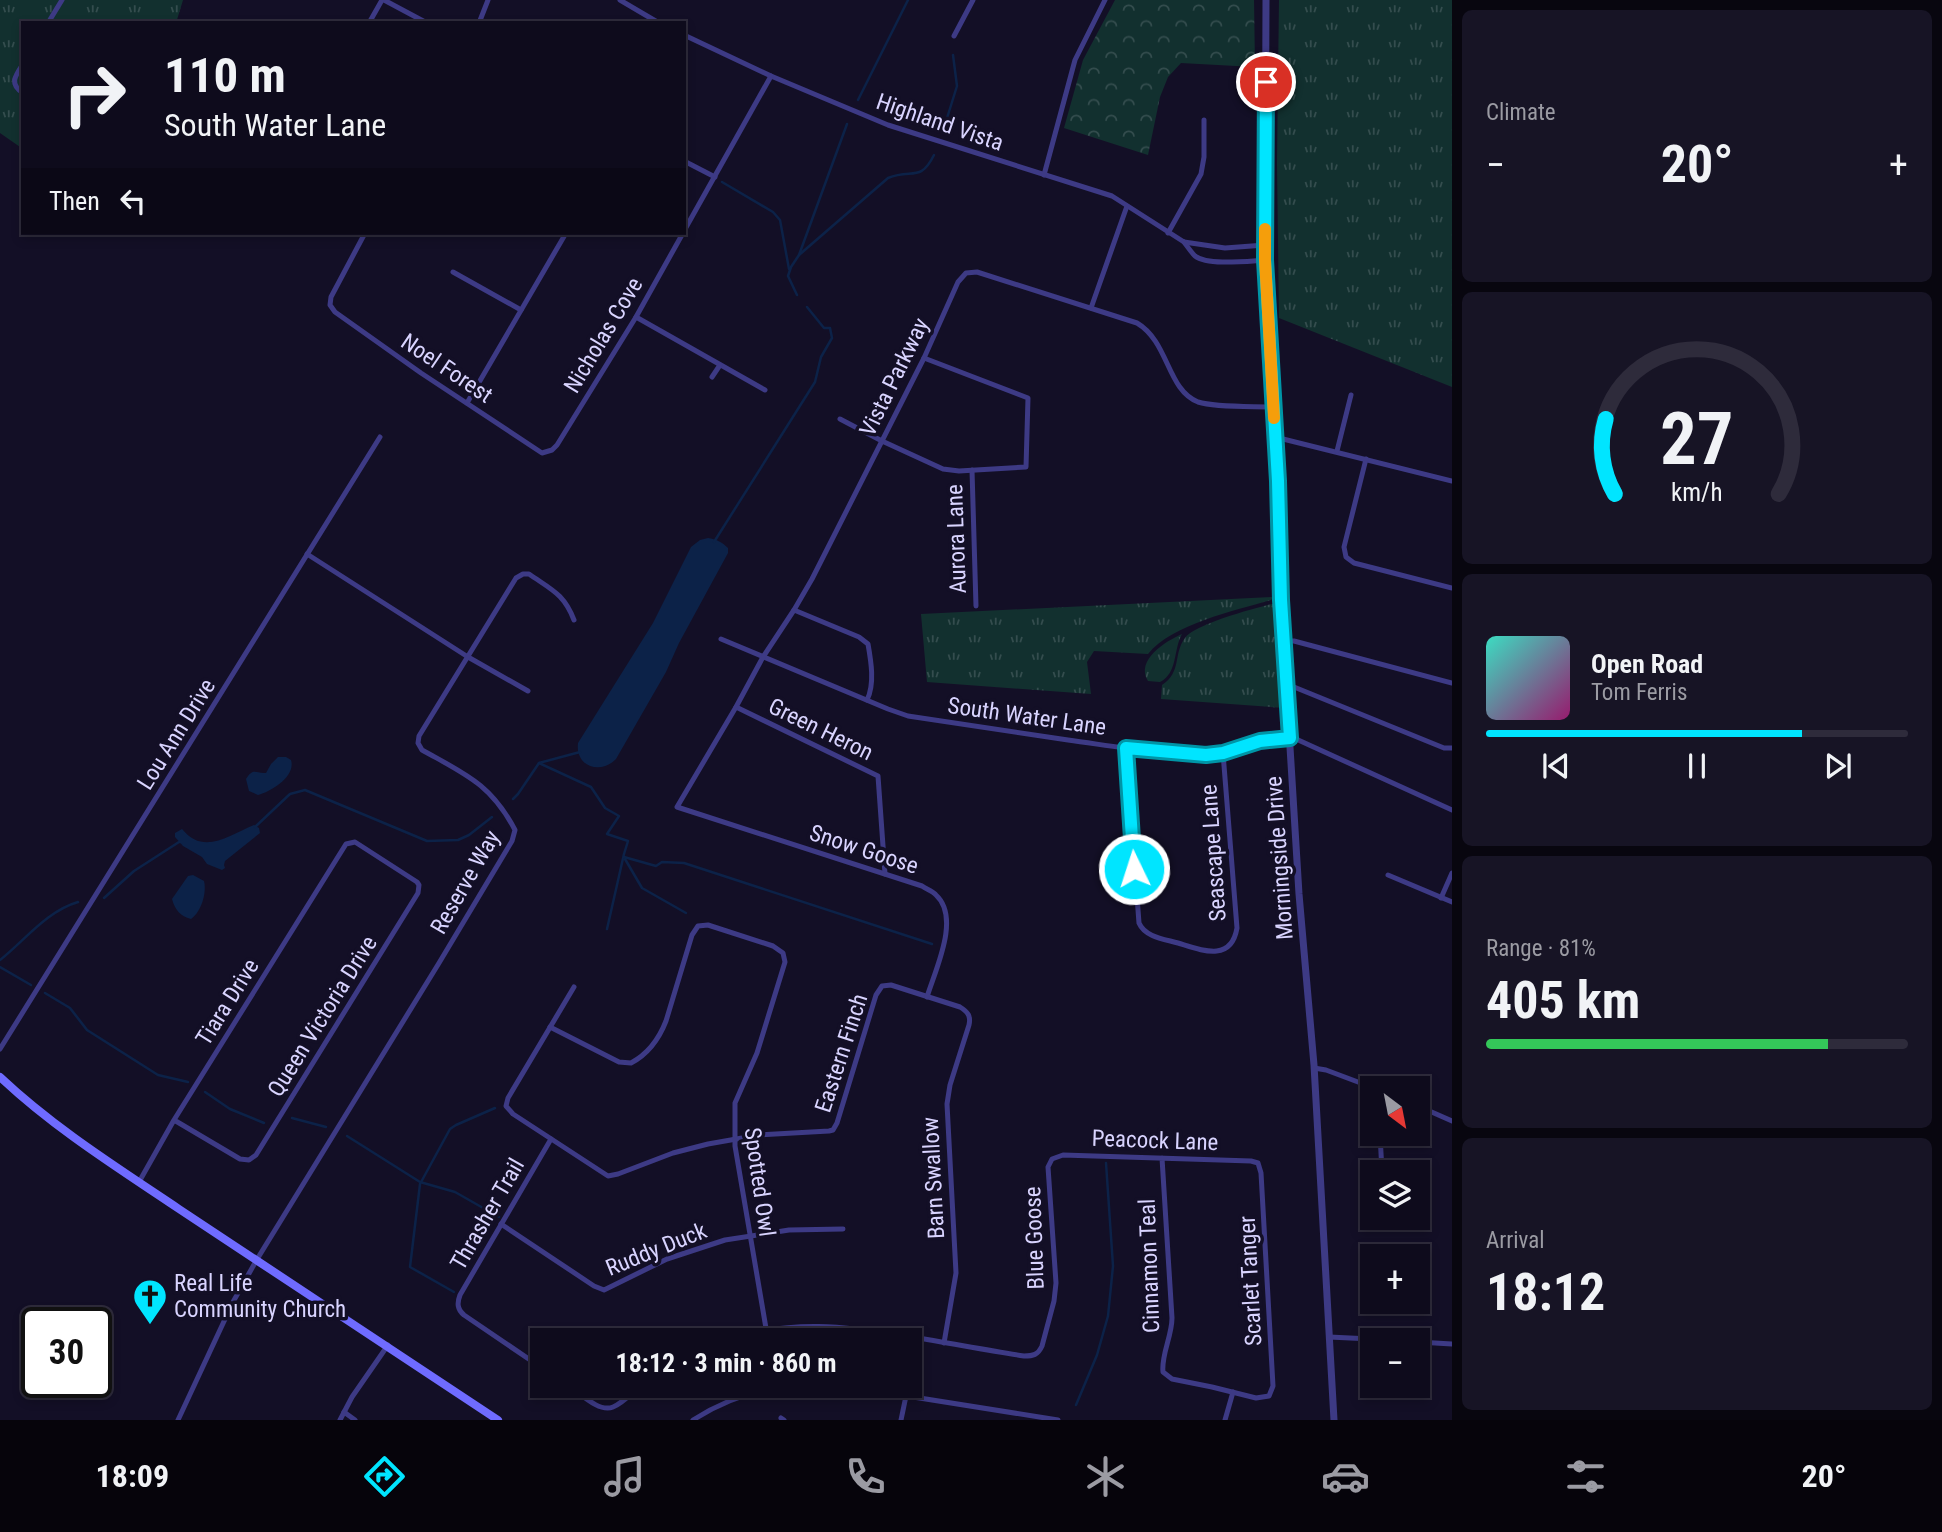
<!DOCTYPE html>
<html lang="en">
<head>
<meta charset="utf-8">
<style>
	:root { --surface:#0e0b1c; --page:#171425; --text:#f1f3f6; --muted:#9b9ba3; --line:#2e2b3b; --accent:#00e5ff }
	body { margin:0; font-family:"Roboto Condensed",sans-serif; background:var(--page); color:var(--text); height:100vh; display:flex; flex-direction:column; font-size:26px; white-space:nowrap }
	* { box-sizing:border-box; margin:0 }
	p { font-size:23px; color:var(--muted) }
	.icon { flex:none; width:38px; height:38px; fill:none; stroke:currentColor; stroke-width:2; stroke-linecap:round; stroke-linejoin:round }
	.map { position:relative; flex:1; overflow:hidden }
	.drawer { display:flex; flex-direction:column; gap:10px; padding:10px; background:#08060f; width:490px }
	.drawer>* { flex:none }
	.hud { position:absolute; left:21px; top:21px; width:665px; height:214px; border-radius:0px; box-shadow:0 4px 10px #0003,0 0 0 2px var(--line); background:#0e0b1c; color:var(--text); overflow:hidden }
	.needle { width:46px; rotate:148deg }
	.fabs { position:absolute; left:1360px; top:1076px; display:grid; gap:14px }
	.fabs a { display:grid; place-items:center; width:70px; height:70px; border-radius:0px; background:var(--surface); box-shadow:0 4px 10px #0003,0 0 0 2px var(--line); font-size:35px }
	.speed { position:absolute; left:21px; top:1307px; display:flex; gap:14px; font-size:35px; font-weight:700; text-align:center }
	.speed>* { display:grid; place-content:center; width:91px; height:91px; border-radius:50%; background:var(--surface); box-shadow:0 4px 10px #0003,0 0 0 2px var(--line); line-height:1 }
	.speed .limit { border:4px solid #111; border-radius:10px; background:#fff; color:#111 }
	.pin { position:absolute; display:grid; place-items:center; width:60px; height:60px; color:#fff; margin:-30px; border:4px solid #fff; border-radius:50%; box-shadow:0 2px 7px #0007 }
	.me { position:absolute; width:77px; margin:-38px; rotate:356deg; stroke-linejoin:round; filter:drop-shadow(0 0 5px #0008) }
	.turn { display:flex; align-items:center; gap:24px; height:147px; padding:0 28px; font-size:32px }
	.turn .icon { width:91px; height:91px; stroke-width:2.5 }
	.turn b { display:block; font-size:49px; line-height:60px }
	.then { display:flex; align-items:center; height:66px; padding:0 28px; background:#0003; gap:14px; font-size:26px }
	.big { font-size:52px; font-weight:700; line-height:1.1 }
	.drawer .card { flex:1; display:flex; flex-direction:column; justify-content:center; gap:10px; min-width:0; padding:0 24px; border-radius:10px; background:var(--page) }
	.drawer .dial { align-items:center; gap:0 }
	.dial svg { height:182px; overflow:visible; fill:none; stroke:var(--line); stroke-width:7; stroke-linecap:round; text-anchor:middle }
	.dial text { fill:var(--text); stroke:none }
	.song { display:flex; align-items:center; gap:21px }
	.cover { width:84px; height:84px; border-radius:10px; background:linear-gradient(135deg,hsl(170 70% 55%),hsl(320 70% 35%)) }
	.played { height:7px; border-radius:4px; background:linear-gradient(90deg,var(--accent) 75%,var(--line) 75%) }
	.keys { display:flex; justify-content:space-around; direction:ltr }
	.heat { display:flex; justify-content:space-between; align-items:center; font-size:38px; direction:ltr }
	.charge { height:10px; border-radius:5px; background:linear-gradient(90deg,#34c759 81%,var(--line) 0) }
	.trip { position:absolute; left:530px; top:1328px; width:392px; height:70px; border-radius:0px; background:var(--surface); box-shadow:0 4px 10px #0003,0 0 0 2px var(--line); font-weight:700; line-height:70px; text-align:center }
	.tab-bar { display:flex; height:112px; justify-content:space-around; align-items:center; background:#06040b; color:var(--muted) }
	.tab-bar .icon { width:49px; height:49px }
	.tab-bar .active { color:var(--accent) }
	.tab-bar b { font-size:32px; color:var(--text) }
	main { display:flex; flex:1; min-height:0 }
	.map>svg:first-child { display:block }
	.grass { fill:url(#grass-tufts) }
	.park { fill:url(#park-crowns) }
	.water { fill:#0c2248 }
	.lines { fill:none; stroke-linecap:round; stroke-linejoin:round }
	.stream { stroke:#0c2248; stroke-width:2.5 }
	.minor { stroke:#3d3a85; stroke-width:5 }
	.tertiary { stroke:#3d3a85; stroke-width:7 }
	.secondary { stroke:#6f6bff; stroke-width:8 }
	.route-casing { stroke:#0095a6; stroke-width:18 }
	.route { stroke:#00e5ff; stroke-width:12 }
	.slow { stroke:#f59e0b; stroke-width:12 }
	.labels { text-anchor:middle; stroke-width:7; stroke-linejoin:round; paint-order:stroke }
	.street-label { font-size:23px; fill:#d9d4ff; stroke:#130f26 }
	.poi-label { font-size:23px; fill:#d9d4ff; stroke:#130f26; text-anchor:start }
</style>
</head>
<body>
<main>
<div class="map">
<svg width="1452" height="1420" viewBox="0 0 1452 1420">
	<defs>
		<pattern id="grass-tufts" width="24" height="20" patternUnits="userSpaceOnUse" patternTransform="scale(1.75)"><rect width="24" height="20" fill="#12302f"/><path d="M3 7l-1-3M5 7V3M7 7l1-3M15 17l-1-3M17 17v-4M19 17l1-3" fill="none" stroke="#344d4e"/></pattern>
		<pattern id="park-crowns" width="20" height="18" patternUnits="userSpaceOnUse" patternTransform="scale(1.75)"><rect width="20" height="18" fill="#12302f"/><path d="M2 6a3 3 0 1 1 6 0M12 15a3 3 0 1 1 6 0" fill="none" stroke="#344d4e"/></pattern>
	</defs>
	<rect width="100%" height="100%" fill="#130f26"/>
	<g class="grass">
		<path d="M0,0h183l-7,23h-153v126l-23,-16z"/>
		<path d="M1279,0h173v387l-173,-69 -2,-155z"/>
		<path d="M1274,597l-3,3c-37,11 -99,24 -123,54l-54,-3 -7,11 4,32 -164,-12 -6,-68z"/>
		<path d="M1276,603l8,105 -123,-9 1,-14c20,-13 11,-31 23,-47 9,-14 73,-31 91,-35z"/>
		<path d="M1182,634c-9,16 -4,39 -22,48l-12,-1c-13,-21 18,-40 34,-47z"/>
	</g>
	<path class="park" d="M1115,0h139l1,67 -74,-4 -13,14 -8,20 -12,58 -84,-27 19,-68z"/>
	<g class="water">
		<path d="M708,538c8,1 14,4 20,10v5l-49,90 -13,29 -50,87c-15,16 -41,8 -38,-16l75,-120 38,-76 9,-7z"/>
		<path d="M278,757h8l5,3c5,16 -19,31 -33,35l-9,-4 -3,-12c8,-12 9,-5 20,-6l5,-9z"/>
		<path d="M254,825l5,3 1,5 -35,28 -1,4 1,3 -3,2 -15,-6 -5,-7 -19,-11 -8,-9v-4l7,-4c22,27 47,6 72,-4z"/>
		<path d="M193,875l11,6c3,12 -3,31 -13,38 -11,-3 -16,-9 -19,-20l16,-23z"/>
	</g>
	<g class="lines">
		<g class="stream">
			<path d="M858,100l50,-100"/>
			<path d="M943,131l14,-45 -4,-31"/>
			<path d="M722,182l51,30 7,8 9,49"/>
			<path d="M799,255l48,-131"/>
			<path d="M797,295l-9,-19 3,-9 8,-12 89,-77c24,-10 32,5 46,-23"/>
			<path d="M714,542l101,-160 6,-25 11,-19 -2,-10h-6l-17,-21"/>
			<path d="M539,763l41,-11"/>
			<path d="M513,799l5,-5 21,-31 52,24 14,21 14,8 -12,18 21,7 -4,13 -17,75"/>
			<path d="M255,827l35,-33 15,-4 122,51 31,-1 11,-5 23,-18"/>
			<path d="M624,857l32,9 6,-4 22,1 248,81"/>
			<path d="M625,859l17,29 44,25"/>
			<path d="M104,898l30,-27 45,-29h3"/>
			<path d="M0,960c25,-20 47,-49 78,-58"/>
			<path d="M0,967l31,18"/>
			<path d="M45,993l25,15 17,22 71,45 30,7"/>
			<path d="M205,1092l25,17 34,14"/>
			<path d="M292,1118l34,9"/>
			<path d="M347,1136l73,46 35,10 44,25"/>
			<path d="M454,1292l-44,-25 10,-83 30,-55 6,-4 39,-17"/>
			<path d="M1076,1405l21,-50 11,-39 5,-50 -7,-103"/>
		</g>
		<g class="minor">
			<path d="M384,0l43,23"/>
			<path d="M620,0l39,23"/>
			<path d="M48,23l14,-23"/>
			<path d="M369,23l13,-23"/>
			<path d="M479,23l9,-23"/>
			<path d="M684,35l87,41 117,49 224,71 72,46 41,6 40,-3"/>
			<path d="M954,36l19,-36"/>
			<path d="M23,64c-8,12 -14,20 0,29"/>
			<path d="M684,161l31,16"/>
			<path d="M1044,175l31,-115 30,-60"/>
			<path d="M684,231l87,-155"/>
			<path d="M365,233l-34,64 -1,8 5,7 86,61 121,80 10,-3 5,-5 79,-128 47,-84"/>
			<path d="M1168,233l33,-59 3,-17v-37"/>
			<path d="M1184,242c3,4 7,10 11,14 13,10 53,5 70,4"/>
			<path d="M453,272l68,38"/>
			<path d="M1091,308l36,-102"/>
			<path d="M636,317l129,73"/>
			<path d="M712,377l8,-12"/>
			<path d="M467,403l99,-170"/>
			<path d="M840,419l42,22 61,28 16,2 67,-4 2,-69 -104,-40"/>
			<path d="M1275,437l177,44"/>
			<path d="M1337,451l14,-56"/>
			<path d="M1366,459l-22,88 2,10 8,6 98,25"/>
			<path d="M972,470l4,136"/>
			<path d="M307,554l161,103 60,34"/>
			<path d="M794,610l65,27 9,7c3,17 7,40 -1,56"/>
			<path d="M721,639l167,70 20,7c53,8 106,16 160,24 44,6 88,14 133,15 32,0 62,-23 95,-16l156,71"/>
			<path d="M1284,641h10l158,42"/>
			<path d="M1286,686l8,1 150,61h8"/>
			<path d="M736,707l142,69 7,98"/>
			<path d="M1126,749l13,174c6,14 25,16 39,20 23,7 53,20 59,-15l-14,-175"/>
			<path d="M1388,875l64,27"/>
			<path d="M1441,898l11,-25"/>
			<path d="M574,987l-66,111 -2,8 7,8 95,62 10,-2 55,-21 35,-9 51,-9 70,-4 4,-1 4,-7 39,-128 6,-9 9,-1 69,22c8,5 11,9 9,18l-19,60 -3,19 9,169 -12,70"/>
			<path d="M927,997c8,-27 34,-79 9,-102 -3,-4 -10,-6 -14,-9l-245,-79 59,-100 27,-50 31,-47 18,-31 112,-221 34,-76 8,-9 11,-1 160,51c32,19 30,67 61,79 19,6 55,4 76,5"/>
			<path d="M550,1027l69,35 12,1c17,-9 28,-24 35,-42l26,-86 6,-9 10,-1 65,21 10,7 2,9 -28,91 -22,50v43l33,194"/>
			<path d="M0,1049l380,-612"/>
			<path d="M1314,1068l12,2 48,18"/>
			<path d="M1418,1106l34,15"/>
			<path d="M1380,1134l2,38"/>
			<path d="M139,1182l35,-62 172,-276 9,-2 62,40 2,3 -1,8 -162,262 -7,5 -9,-1 -66,-39"/>
			<path d="M1384,1218l1,2"/>
			<path d="M501,1224l93,62 10,4 63,-31 58,-19 64,-10 54,-1"/>
			<path d="M1329,1337l63,3"/>
			<path d="M726,1340c66,-21 119,-14 186,-3 37,6 74,13 112,19 9,0 14,-1 18,-10l12,-45 2,-18 -8,-116 4,-8 11,-4 188,6 7,2 3,10 12,213 -4,10 -13,2 -44,-11 -40,-8 -9,-7c-2,-17 9,-36 9,-54l-10,-160"/>
			<path d="M1418,1342l34,2"/>
			<path d="M542,1368l-78,-53c-7,-6 -7,-12 -4,-20l91,-156"/>
			<path d="M569,1386c11,7 30,27 44,21 10,-4 19,-14 27,-21"/>
			<path d="M844,1386l214,34"/>
			<path d="M344,1412l11,8"/>
			<path d="M781,1418l3,2"/>
			<path d="M178,1420l55,-118 23,-41 183,-298 73,-122 3,-11c-24,-46 -50,-56 -93,-80l-4,-7 1,-7 97,-158 7,-4h6c23,16 35,20 45,46"/>
			<path d="M340,1420l12,-23 36,-52"/>
			<path d="M693,1420c28,-18 61,-30 94,-34"/>
			<path d="M901,1420l5,-24"/>
			<path d="M1225,1420l8,-28"/>
		</g>
		<path class="tertiary" d="M1266,0l-1,260 13,221 3,119 18,294 15,171 20,355"/>
		<path class="secondary" d="M0,1077c54,51 118,91 179,132 106,71 213,140 319,211"/>
	</g>
	<g class="lines">
		<g class="route-casing">
			<path id="route" d="M1134,869l-8,-121 80,7 17,-2 37,-12 30,-3 -9,-138 -3,-119 -13,-221 1,-178"/>
		</g>
		<use href="#route" class="route"/>
		<path class="slow" d="M1265,229v31l9,158"/>
	</g>
	<defs>
		<g id="church-pin" transform="scale(1.75)"><path d="M0 17L-7.5 6A9.5 9.5 0 1 1 7.5 6Z" fill="#00e5ff" stroke="#130f26"/><path d="M-1.2-6h2.4v3.5h3.3v2.4h-3.3V6h-2.4V-.1h-3.3v-2.4h3.3Z" fill="#111"/></g>
	</defs>
	<g fill-rule="evenodd">
		<use href="#church-pin" x="150" y="1296"/>
	</g>
	<g class="labels">
		<g class="street-label">
			<text transform="translate(940 122) rotate(19)" y="8">Highland Vista</text>
			<text transform="translate(603 335) rotate(-59)" y="8">Nicholas Cove</text>
			<text transform="translate(447 368) rotate(34)" y="8">Noel Forest</text>
			<text transform="translate(894 377) rotate(-64)" y="8">Vista Parkway</text>
			<text transform="translate(956 539) rotate(-92)" y="8">Aurora Lane</text>
			<text transform="translate(1027 716) rotate(8)" y="8">South Water Lane</text>
			<text transform="translate(821 729) rotate(26)" y="8">Green Heron</text>
			<text transform="translate(176 734) rotate(-58)" y="8">Lou Ann Drive</text>
			<text transform="translate(864 849) rotate(18)" y="8">Snow Goose</text>
			<text transform="translate(1213 853) rotate(-94)" y="8">Seascape Lane</text>
			<text transform="translate(1279 858) rotate(-94)" y="8">Morningside Drive</text>
			<text transform="translate(465 882) rotate(-60)" y="8">Reserve Way</text>
			<text transform="translate(227 1002) rotate(-58)" y="8">Tiara Drive</text>
			<text transform="translate(322 1016) rotate(-58)" y="8">Queen Victoria Drive</text>
			<text transform="translate(841 1053) rotate(-72)" y="8">Eastern Finch</text>
			<text transform="translate(1155 1140) rotate(2)" y="8">Peacock Lane</text>
			<text transform="translate(933 1178) rotate(-93)" y="8">Barn Swallow</text>
			<text transform="translate(760 1182) rotate(82)" y="8">Spotted Owl</text>
			<text transform="translate(487 1214) rotate(-60)" y="8">Thrasher Trail</text>
			<text transform="translate(1034 1238) rotate(-92)" y="8">Blue Goose</text>
			<text transform="translate(656 1249) rotate(-22)" y="8">Ruddy Duck</text>
			<text transform="translate(1149 1266) rotate(-92)" y="8">Cinnamon Teal</text>
			<text transform="translate(1250 1281) rotate(-93)" y="8">Scarlet Tanger</text>
		</g>
		<g class="poi-label">
			<text x="174" y="1291">Real Life<tspan x="174" dy="26">Community Church</tspan></text>
		</g>
	</g>
</svg>
<div class="fabs">
<a><svg class="needle" viewBox="-14 -14 28 28"><path d="M0-13l5 13h-10z" fill="#e53935"/><path d="M0 13l5-13h-10z" fill="#9b9ba3"/></svg></a>
<a><svg class="icon" aria-label="layers" viewBox="0 0 24 24"><path d="M12 4l9 5-9 5-9-5zM3 14l9 5 9-5"/></svg></a>
<a>+</a>
<a>−</a>
</div>
<div class="speed"><div class="limit">30</div></div>
<div class="pin" style="left:1266px;top:82px;background:#d93025"><svg class="icon" aria-label="arrive" viewBox="0 0 24 24"><path d="M6 21V4h12l-3 4 3 4H6"/></svg></div>
<svg class="me" style="left:1134px;top:869px" viewBox="-20 -20 40 40"><circle r="17" fill="#00e5ff" stroke="#fff" stroke-width="3"/><path d="M0-11L8 9 0 5-8 9z" fill="#fff"/></svg>
<div class="trip">18:12 · 3 min · 860 m</div>
<div class="hud">
<div class="turn"><svg class="icon" aria-label="right" viewBox="0 0 24 24"><path d="M7 20v-9h11M14 6l5 5-5 5"/></svg><div><b>110 m</b>South Water Lane</div></div>
<div class="then">Then<svg class="icon" aria-label="left" viewBox="0 0 24 24"><path d="M17 20v-9H6M10 6l-5 5 5 5"/></svg></div>
</div>
</div>
<section class="drawer">
<div class="card"><p>Climate</p>
<div class="heat"><a>−</a><b class="big">20°</b><a>+</a></div>
</div>
<div class="card dial"><svg viewBox="0 0 100 80">
<path d="M14 69A42 42 0 1 1 86 69"/>
<path d="M14 69A42 42 0 0 1 10 36" stroke="#00e5ff"/>
<text x="50" y="56" font-size="32" font-weight="700">27</text>
<text x="50" y="72" font-size="11">km/h</text>
</svg></div>
<div class="card">
<div class="song"><i class="cover"></i><div><b>Open Road</b><p>Tom Ferris</p></div></div>
<div class="played"></div>
<div class="keys"><svg class="icon" aria-label="previous" viewBox="0 0 24 24"><path d="M18 5L8 12l10 7zM5 5v14"/></svg><svg class="icon" aria-label="pause" viewBox="0 0 24 24"><path d="M8 5v14M16 5v14"/></svg><svg class="icon" aria-label="next" viewBox="0 0 24 24"><path d="M6 5l10 7-10 7zM19 5v14"/></svg></div>
</div>
<div class="card"><p>Range · 81%</p><b class="big">405 km</b><div class="charge"></div></div>
<div class="card"><p>Arrival</p><b class="big">18:12</b></div>
</section>
</main>
<nav class="tab-bar">
<b>18:09</b>
<svg class="icon active" aria-label="directions" viewBox="0 0 24 24"><path d="M12 3l9 9-9 9-9-9zM9 14v-3h6M13 9l2 2-2 2"/></svg>
<svg class="icon" aria-label="music" viewBox="0 0 24 24"><path d="M9 18V5l10-2v13"/><circle cx="6" cy="18" r="3"/><circle cx="16" cy="16" r="3"/></svg>
<svg class="icon" aria-label="phone" viewBox="0 0 24 24"><path d="M5 4h4l2 5-3 2q2 4 5 5l2-3 5 2v4C11 20 4 13 5 4z"/></svg>
<svg class="icon" aria-label="climate" viewBox="0 0 24 24"><path d="M12 3v18M4 7l16 10M4 17L20 7"/></svg>
<svg class="icon" aria-label="car" viewBox="0 0 24 24"><path d="M5 17H2v-5l4-1 3-4h7l3 4 3 1v5h-3M9 17h6M6 11h13"/><circle cx="7" cy="17" r="2"/><circle cx="17" cy="17" r="2"/></svg>
<svg class="icon" aria-label="filters" viewBox="0 0 24 24"><path d="M4 7h16M4 17h16"/><circle cx="9" cy="7" r="2"/><circle cx="15" cy="17" r="2"/></svg>
<b>20°</b>
</nav>
</body>
</html>
